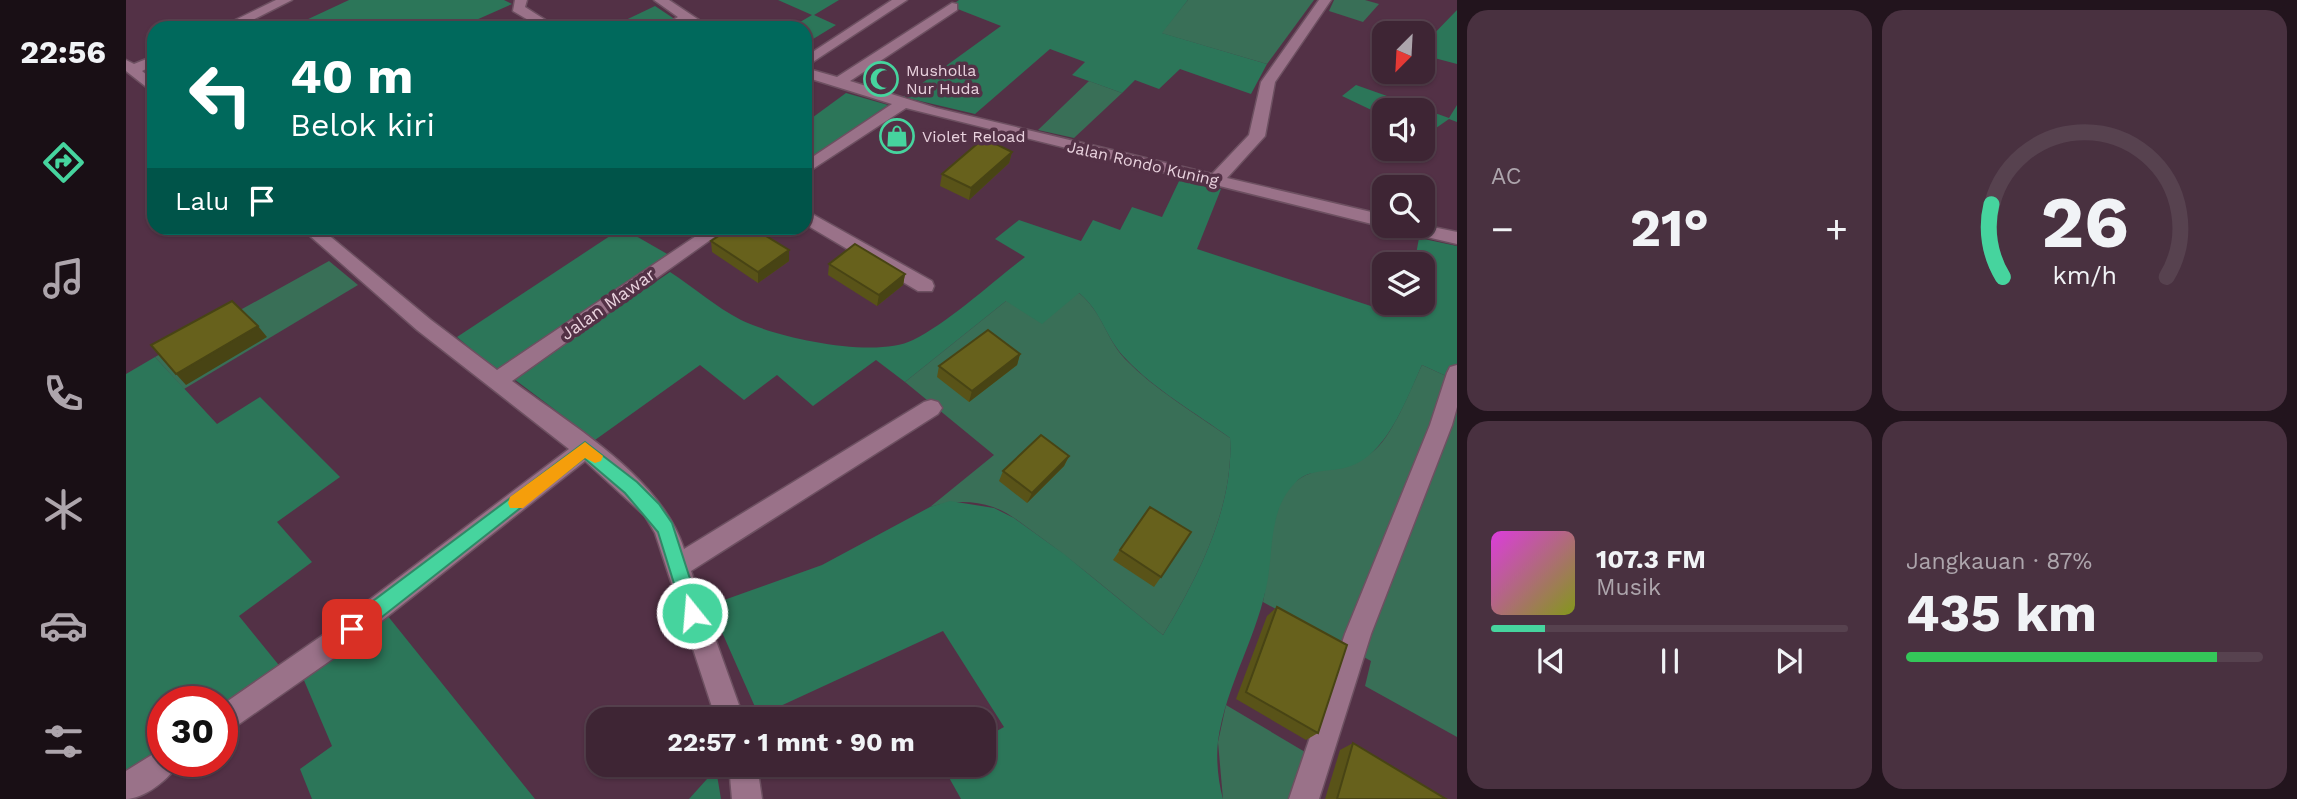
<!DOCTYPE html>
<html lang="id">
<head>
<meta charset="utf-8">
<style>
	:root { --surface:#3e2534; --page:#493140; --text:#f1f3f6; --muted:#ada5ac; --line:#57424f; --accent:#46d49e }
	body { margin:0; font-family:"Work Sans",sans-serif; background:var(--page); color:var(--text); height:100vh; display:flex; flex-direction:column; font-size:26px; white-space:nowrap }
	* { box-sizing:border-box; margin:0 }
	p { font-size:23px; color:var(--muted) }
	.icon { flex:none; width:38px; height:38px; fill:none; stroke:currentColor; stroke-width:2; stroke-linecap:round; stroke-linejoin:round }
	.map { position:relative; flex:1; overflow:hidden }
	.drawer { display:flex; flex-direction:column; gap:10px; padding:10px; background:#22141d; width:840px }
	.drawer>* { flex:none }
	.banner { position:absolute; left:21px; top:21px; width:665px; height:214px; border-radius:21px; box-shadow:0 2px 5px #0004,0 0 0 2px var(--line); background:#00695c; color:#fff; overflow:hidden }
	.needle { width:46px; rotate:204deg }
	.tools { position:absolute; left:1246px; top:21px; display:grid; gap:14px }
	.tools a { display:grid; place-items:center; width:63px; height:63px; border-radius:14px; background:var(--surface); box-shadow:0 2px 5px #0004,0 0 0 2px var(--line); font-size:35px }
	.speed { position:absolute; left:21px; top:686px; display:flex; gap:14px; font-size:35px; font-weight:700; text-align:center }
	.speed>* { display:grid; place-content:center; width:91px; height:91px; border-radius:50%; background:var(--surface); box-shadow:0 2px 5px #0004,0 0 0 2px var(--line); line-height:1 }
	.speed .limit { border:10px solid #d22; background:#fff; color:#111 }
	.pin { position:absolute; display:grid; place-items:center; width:60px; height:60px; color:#fff; margin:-30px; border-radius:14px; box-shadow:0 4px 10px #0006 }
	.me { position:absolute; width:77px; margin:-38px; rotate:343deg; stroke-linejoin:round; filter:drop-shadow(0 0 5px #0008) }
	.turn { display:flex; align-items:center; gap:24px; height:147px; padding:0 28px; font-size:32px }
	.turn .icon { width:91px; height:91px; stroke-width:2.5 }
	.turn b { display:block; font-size:49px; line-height:60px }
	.then { display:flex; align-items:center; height:66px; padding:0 28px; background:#0003; gap:14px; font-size:26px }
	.big { font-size:52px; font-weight:700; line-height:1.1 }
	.drawer .card { flex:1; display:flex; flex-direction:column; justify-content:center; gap:10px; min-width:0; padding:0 24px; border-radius:21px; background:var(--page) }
	.drawer .dial { align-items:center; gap:0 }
	.dial svg { height:182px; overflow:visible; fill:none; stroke:var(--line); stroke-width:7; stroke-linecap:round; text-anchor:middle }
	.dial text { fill:var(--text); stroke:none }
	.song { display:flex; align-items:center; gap:21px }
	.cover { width:84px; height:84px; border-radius:10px; background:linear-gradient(135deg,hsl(300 70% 55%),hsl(70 70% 35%)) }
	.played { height:7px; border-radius:4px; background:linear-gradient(90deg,var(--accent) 15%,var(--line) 15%) }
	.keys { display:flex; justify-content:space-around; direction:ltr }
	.heat { display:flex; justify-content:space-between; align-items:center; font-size:38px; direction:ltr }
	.charge { height:10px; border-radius:5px; background:linear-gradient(90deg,#34c759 87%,var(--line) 0) }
	.drawer .tiles { flex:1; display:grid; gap:10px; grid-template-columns:repeat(2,1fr) }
	.trip { position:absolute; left:460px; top:707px; width:410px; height:70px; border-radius:21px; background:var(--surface); box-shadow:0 2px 5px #0004,0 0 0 2px var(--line); font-weight:700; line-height:70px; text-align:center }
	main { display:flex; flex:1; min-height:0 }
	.tab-bar { display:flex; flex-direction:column; width:126px; justify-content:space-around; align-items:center; background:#190f15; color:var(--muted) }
	.tab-bar .icon { width:49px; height:49px }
	.tab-bar .selected { color:var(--accent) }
	.tab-bar b { font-size:32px; color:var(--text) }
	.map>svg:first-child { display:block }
	.green { fill:#396f57 }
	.forest { fill:#2c7659 }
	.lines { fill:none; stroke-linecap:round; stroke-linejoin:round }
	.minor-casing { stroke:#6d5061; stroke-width:3 }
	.minor { fill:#9a7289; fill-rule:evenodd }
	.wall { fill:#595318 }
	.shaded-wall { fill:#484414 }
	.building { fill:#67611c; stroke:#484414; stroke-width:2 }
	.route { fill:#46d49e; stroke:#2e8a67; stroke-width:2 }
	.slow { fill:#f59e0b }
	.labels { text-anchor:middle; stroke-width:7; stroke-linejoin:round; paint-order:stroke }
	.far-poi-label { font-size:16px; fill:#e9d2de; stroke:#533146; text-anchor:start }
	.far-street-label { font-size:16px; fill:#e9d2de; stroke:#533146 }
	.street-label { font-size:18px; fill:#e9d2de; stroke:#533146 }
</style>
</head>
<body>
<main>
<nav class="tab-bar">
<b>22:56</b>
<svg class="icon selected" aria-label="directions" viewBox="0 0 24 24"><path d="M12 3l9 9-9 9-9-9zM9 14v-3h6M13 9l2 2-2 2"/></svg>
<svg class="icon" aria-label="music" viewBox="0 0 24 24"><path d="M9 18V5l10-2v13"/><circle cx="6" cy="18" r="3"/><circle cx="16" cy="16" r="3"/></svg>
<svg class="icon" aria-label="phone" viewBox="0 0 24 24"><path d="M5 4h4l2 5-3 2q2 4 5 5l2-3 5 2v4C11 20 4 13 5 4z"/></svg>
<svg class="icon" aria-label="climate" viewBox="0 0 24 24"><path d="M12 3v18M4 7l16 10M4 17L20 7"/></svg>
<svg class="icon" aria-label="car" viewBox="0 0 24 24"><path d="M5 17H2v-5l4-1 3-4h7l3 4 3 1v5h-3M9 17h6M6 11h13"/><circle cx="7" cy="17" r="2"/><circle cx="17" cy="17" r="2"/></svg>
<svg class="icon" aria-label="filters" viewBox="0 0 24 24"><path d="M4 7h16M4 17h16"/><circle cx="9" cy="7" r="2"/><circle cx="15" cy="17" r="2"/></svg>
</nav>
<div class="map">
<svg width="1331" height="799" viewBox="0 0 1331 799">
	<rect width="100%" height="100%" fill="#533146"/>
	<g class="green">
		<path d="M1062,0h126l-47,64 -106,-31z"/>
		<path d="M1208,0h31l14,4 -16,18 -34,-11z"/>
		<path d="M963,81l33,12 -48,45 -36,-8z"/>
		<path d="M203,261l29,24 -174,104 -29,-32z"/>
		<path d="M953,293c24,20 26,44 46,66 30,31 70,54 105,79 4,69 -32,139 -67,197 -41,-33 -81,-68 -124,-99 -14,-10 -29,-23 -46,-29 -21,-7 -42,-6 -63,0l64,-52 -89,-73 101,-81z"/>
		<path d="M1296,365l35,16v356l-92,-51 6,-25 -108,-59c7,-32 4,-75 20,-105 18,-34 60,-26 88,-44 21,-14 40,-65 51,-88z"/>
		<path d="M1100,705l79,47 -14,47h-68l-5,-57z"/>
	</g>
	<g class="forest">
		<path d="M223,0h155l8,4 -54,24h-169z"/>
		<path d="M652,0h61l-25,15 22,10 -31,19v-16h-15l22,-13z"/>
		<path d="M833,0h229l-26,33 105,31 -16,30 -71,-25 -21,20 -24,-9 -13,13 -50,-18 13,-13 -35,-13 -75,65 -72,-17 98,-71 -51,-20z"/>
		<path d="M529,6l21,14 -16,8h-51z"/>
		<path d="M1331,10v54l-34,-9v-16l4,2z"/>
		<path d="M1230,85l93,33 8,-13v17l-8,-3 -23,16 -3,-1v-24h-39v6l-42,-20z"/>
		<path d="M720,93l42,12 -83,57v-39z"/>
		<path d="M1054,179l41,10 -24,60 186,61 2,-7h38v-39h-31l2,-10 21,6 4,-22 38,8v135l-35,-16c-16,35 -36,94 -78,103 -17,4 -36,1 -49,15 -25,25 -22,63 -27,95 -9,56 -42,106 -50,163 -2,18 0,40 5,58h-262l-19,-34h42v-27l20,-11 -61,-96 -184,85 -49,-111 112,-40 108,-58 20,-6 44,7 20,10 50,36 99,81c35,-58 71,-128 67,-197 -34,-25 -75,-48 -104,-79 -21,-21 -23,-46 -47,-66l-37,31 -36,-23 -101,81 -29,-22 -63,46 -36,-31 -33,25 -44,-35 -105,75 -81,-61 156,-107c23,15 46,35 71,48 37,18 134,39 172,20 36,-18 79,-58 112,-83l-30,-18 24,-19 62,21 12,-21 27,10 12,-23 30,10z"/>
		<path d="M496,228l47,27 -171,117 -41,-35z"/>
		<path d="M29,357l62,67 43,-27 80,80 -63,45 35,40 -73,54 43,53 -60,41v-8h-59v49l-37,25v-402z"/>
		<path d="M261,615l148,184h-223l-12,-30 32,-23 -29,-68z"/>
		<path d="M590,769l5,30h-32z"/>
	</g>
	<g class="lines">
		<g class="minor-casing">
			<g id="minor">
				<path d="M150,0h16l-55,28h-18z"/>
				<path d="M389,0h12l-2,7 33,21h-16l-29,-17z"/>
				<path d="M528,0h15l42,28h-16l-8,-5 -10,5h-17l18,-11z"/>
				<path d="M766,0h15l-102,67v-10z"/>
				<path d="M1193,0h12l-56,82 -10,54 -38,42 157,37v11h3l-3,1 -478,-119 -101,66v-12l87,-58 -87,-27v-9l32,9 115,-74 5,1v6l-107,71 86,27 276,66 37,-39 12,-53z"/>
				<path d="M28,56v9l-12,6 12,10v12l-28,-22v-11l8,4z"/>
				<path d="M679,210l127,71 2,5 -2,5h-14l-113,-67z"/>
				<path d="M1297,225l34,7v12l-60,-14 -3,-4z"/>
				<path d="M175,228h19l111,92 66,50 211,-142h19l-215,153c59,44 149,96 172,168l240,-147 7,-2 7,2 4,6 -4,6 -247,157 53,148h-28l-61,-186 -10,-17 -60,-55 -244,192 -119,83v-31l101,-70 246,-186 -152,-119z"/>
				<path d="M1331,365v42l-5,18 -81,209 -52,165h-30l56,-165 85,-209 17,-52 3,-6z"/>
				<path d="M37,748v13h16c-7,17 -35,38 -53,38v-28z"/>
				<path d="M603,765h28l5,34h-30z"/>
			</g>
		</g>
		<use href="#minor" class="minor"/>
	</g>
	<g class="wall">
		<path d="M886,152l-3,11 -40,37 -29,-14 2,-12z"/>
		<path d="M585,241l78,20 -31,22 -46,-31z"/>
		<path d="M703,264l76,10 -2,11 -26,21 -49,-31z"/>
		<path d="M894,354l-3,11 -48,37 -32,-25 2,-11z"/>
		<path d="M943,456l-5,10 -37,37 -28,-22 4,-10z"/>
		<path d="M1024,507l11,70 -7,10 -41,-27z"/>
		<path d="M1151,607l41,126 -12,7 -70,-41 31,-83z"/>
		<path d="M1227,743l93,56h-121l15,-49z"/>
	</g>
	<g class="shaded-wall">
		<path d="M886,152l-3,11 -40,37 2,-12z"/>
		<path d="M663,250v11l-31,22v-11z"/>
		<path d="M779,274l-2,11 -26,21 2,-11z"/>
		<path d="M132,326l9,11 -81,48 -10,-11z"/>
		<path d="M894,354l-3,11 -48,37 3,-11z"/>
		<path d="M943,456l-5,10 -37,37 5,-10z"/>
	</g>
	<g class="building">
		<path d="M858,138l28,14 -41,36 -29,-14z"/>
		<path d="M605,228h22l36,22 -31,22 -47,-31z"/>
		<path d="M729,244l50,30 -26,21 -50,-31z"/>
		<path d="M106,301l26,25 -82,48 -25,-29z"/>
		<path d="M862,330l32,24 -48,37 -33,-25z"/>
		<path d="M915,435l28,21 -37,37 -29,-22z"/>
		<path d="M1024,507l41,25 -30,45 -41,-27z"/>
		<path d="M1151,607l70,38 -29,88 -72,-41z"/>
		<path d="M1227,743l93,56h-109z"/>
	</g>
	<path class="route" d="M459,442l52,40 22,22 13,19 29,90 -3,6 -6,3 -7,-3 -27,-87 -33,-39 -41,-35 -225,177 -7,3 -7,-3 -3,-6 3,-7z"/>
	<path class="slow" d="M459,442l18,14 -2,5 -6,2 -10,-5 -62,50h-13l-2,-5 2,-6z"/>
	<defs>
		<g id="mosque-ring" transform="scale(1.75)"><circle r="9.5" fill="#533146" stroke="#46d49e" stroke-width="1.5"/><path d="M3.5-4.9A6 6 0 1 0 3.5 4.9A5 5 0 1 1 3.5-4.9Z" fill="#46d49e"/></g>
		<g id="shop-ring" transform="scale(1.75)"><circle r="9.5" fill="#533146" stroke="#46d49e" stroke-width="1.5"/><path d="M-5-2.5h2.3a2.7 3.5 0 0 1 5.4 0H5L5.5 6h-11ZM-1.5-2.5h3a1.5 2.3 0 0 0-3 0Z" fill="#46d49e"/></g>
	</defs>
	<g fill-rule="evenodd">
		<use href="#mosque-ring" x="755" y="79"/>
		<use href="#shop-ring" x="771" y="136"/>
	</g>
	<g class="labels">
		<g class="far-poi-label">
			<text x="780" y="76">Musholla<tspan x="780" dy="18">Nur Huda</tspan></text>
			<text x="796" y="142">Violet Reload</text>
		</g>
		<g class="far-street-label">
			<text transform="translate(1017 163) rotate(13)" y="6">Jalan Rondo Kuning</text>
		</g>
		<g class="street-label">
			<text transform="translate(482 304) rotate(-35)" y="6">Jalan Mawar</text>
		</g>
	</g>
</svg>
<div class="tools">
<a><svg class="needle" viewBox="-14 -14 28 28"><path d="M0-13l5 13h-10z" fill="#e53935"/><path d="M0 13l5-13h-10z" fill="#ada5ac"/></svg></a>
<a><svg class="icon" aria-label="sound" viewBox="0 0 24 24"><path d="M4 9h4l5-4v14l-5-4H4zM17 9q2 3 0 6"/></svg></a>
<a><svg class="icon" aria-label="search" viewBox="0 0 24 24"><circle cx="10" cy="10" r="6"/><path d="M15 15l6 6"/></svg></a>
<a><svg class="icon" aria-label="layers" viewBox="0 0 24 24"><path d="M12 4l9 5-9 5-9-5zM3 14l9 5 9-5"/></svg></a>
</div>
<div class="speed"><div class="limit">30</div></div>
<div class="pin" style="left:226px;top:629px;background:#d93025"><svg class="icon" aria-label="arrive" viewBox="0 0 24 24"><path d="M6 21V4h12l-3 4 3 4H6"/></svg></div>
<svg class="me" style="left:566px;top:613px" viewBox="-20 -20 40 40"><circle r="17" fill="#46d49e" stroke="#fff" stroke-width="3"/><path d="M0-11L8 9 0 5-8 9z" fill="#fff"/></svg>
<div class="trip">22:57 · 1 mnt · 90 m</div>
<div class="banner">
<div class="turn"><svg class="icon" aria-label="left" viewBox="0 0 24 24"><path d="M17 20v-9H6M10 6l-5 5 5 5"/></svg><div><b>40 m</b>Belok kiri</div></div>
<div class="then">Lalu<svg class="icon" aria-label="arrive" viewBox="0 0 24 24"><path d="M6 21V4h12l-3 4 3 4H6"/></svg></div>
</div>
</div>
<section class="drawer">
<div class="tiles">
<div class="card"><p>AC</p>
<div class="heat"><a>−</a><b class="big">21°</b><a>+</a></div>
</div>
<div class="card dial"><svg viewBox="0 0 100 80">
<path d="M14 69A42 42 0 1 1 86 69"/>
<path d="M14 69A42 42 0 0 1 9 37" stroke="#46d49e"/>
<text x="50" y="56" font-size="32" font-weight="700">26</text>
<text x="50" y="72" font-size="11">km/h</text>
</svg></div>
<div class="card">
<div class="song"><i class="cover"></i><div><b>107.3 FM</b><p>Musik</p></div></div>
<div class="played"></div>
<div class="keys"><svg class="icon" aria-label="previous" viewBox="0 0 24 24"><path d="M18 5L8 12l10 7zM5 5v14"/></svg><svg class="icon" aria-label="pause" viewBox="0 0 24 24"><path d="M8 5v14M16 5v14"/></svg><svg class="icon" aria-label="next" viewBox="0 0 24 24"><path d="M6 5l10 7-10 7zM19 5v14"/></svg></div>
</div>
<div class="card"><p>Jangkauan · 87%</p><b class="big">435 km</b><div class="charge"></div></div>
</div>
</section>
</main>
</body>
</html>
